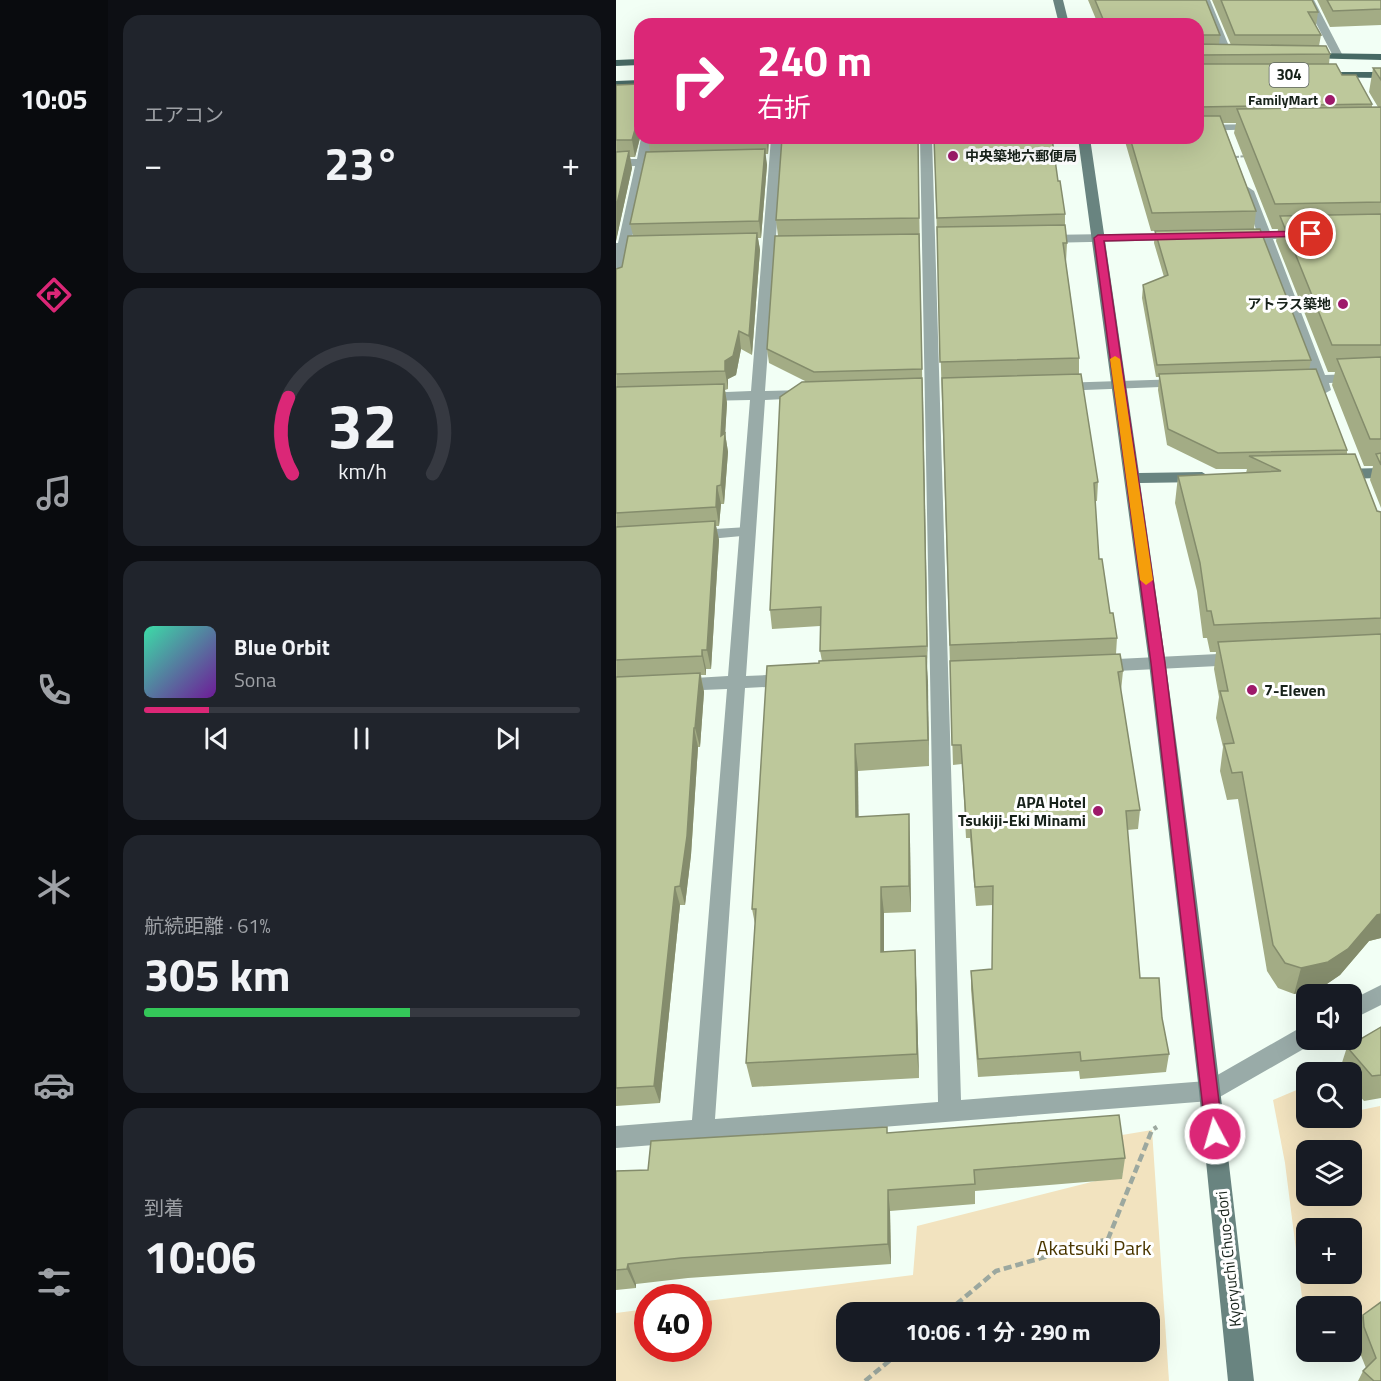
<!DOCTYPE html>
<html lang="ja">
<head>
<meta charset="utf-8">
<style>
	:root { --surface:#171b24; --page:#20242c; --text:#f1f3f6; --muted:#9ea1a6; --line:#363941; --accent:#db2777 }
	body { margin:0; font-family:"Titillium Web","Noto Sans JP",sans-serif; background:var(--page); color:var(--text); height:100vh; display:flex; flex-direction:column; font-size:22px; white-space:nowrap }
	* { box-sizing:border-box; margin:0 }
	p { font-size:20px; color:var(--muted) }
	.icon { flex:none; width:33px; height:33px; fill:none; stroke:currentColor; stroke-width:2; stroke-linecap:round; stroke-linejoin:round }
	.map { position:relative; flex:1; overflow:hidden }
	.panel { display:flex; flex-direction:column; gap:15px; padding:15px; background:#0d0f14; width:508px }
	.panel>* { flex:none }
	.top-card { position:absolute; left:18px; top:18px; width:570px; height:126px; border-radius:18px; box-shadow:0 6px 24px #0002; background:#db2777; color:#fff; overflow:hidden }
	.tools { position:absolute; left:680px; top:984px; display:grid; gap:12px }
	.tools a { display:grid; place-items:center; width:66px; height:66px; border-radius:12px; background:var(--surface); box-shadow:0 6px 24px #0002; font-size:30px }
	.speed { position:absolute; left:18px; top:1284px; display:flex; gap:12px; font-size:30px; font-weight:700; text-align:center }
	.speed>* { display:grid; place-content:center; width:78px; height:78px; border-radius:50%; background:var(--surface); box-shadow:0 6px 24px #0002; line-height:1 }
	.speed .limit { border:9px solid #d22; background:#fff; color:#111 }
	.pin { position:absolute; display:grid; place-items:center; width:51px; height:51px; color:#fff; margin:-26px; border:3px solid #fff; border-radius:50%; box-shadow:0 2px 6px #0007 }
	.me { position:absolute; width:66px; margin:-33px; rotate:354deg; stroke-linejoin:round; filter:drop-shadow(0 0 4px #0008) }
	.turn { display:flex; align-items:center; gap:21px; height:126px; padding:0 24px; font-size:27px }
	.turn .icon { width:78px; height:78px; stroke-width:2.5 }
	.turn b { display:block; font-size:42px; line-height:51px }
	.big { font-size:45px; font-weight:700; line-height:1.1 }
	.panel .tile { flex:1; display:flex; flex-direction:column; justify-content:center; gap:9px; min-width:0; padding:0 21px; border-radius:18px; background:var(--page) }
	.panel .dial { align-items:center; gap:0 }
	.dial svg { height:156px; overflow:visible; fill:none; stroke:var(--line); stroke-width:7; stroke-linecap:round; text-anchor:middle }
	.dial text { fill:var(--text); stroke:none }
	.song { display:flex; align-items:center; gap:18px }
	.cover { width:72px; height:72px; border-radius:9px; background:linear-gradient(135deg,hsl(160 70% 55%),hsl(280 70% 35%)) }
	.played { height:6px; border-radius:3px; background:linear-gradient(90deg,var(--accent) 15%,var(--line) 15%) }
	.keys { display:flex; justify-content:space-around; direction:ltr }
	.heat { display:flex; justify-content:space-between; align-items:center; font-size:33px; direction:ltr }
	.charge { height:9px; border-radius:4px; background:linear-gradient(90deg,#34c759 61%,var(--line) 0) }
	.trip { position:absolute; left:220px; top:1302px; width:324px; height:60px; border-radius:18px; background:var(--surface); box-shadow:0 6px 24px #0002; font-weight:700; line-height:60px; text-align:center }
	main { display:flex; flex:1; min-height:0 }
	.tab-bar { display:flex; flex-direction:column; width:108px; justify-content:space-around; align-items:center; background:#090b0e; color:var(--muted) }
	.tab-bar .icon { width:42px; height:42px }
	.tab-bar .selected { color:var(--accent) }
	.tab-bar b { font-size:27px; color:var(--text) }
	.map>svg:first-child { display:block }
	.green { fill:#f2e3bf; fill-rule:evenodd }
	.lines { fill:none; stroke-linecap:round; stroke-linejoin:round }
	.path-far1 { stroke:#9ca89f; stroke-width:2; stroke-dasharray:4 1.5; stroke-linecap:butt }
	.path { stroke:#9ca89f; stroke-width:4.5; stroke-dasharray:8 4; stroke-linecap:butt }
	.lane { fill:#99aba8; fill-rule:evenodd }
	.street { fill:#99aba8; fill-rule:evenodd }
	.secondary { fill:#698480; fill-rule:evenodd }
	.primary { fill:#476964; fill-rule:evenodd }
	.wall { fill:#a3ac85 }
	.shaded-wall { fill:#848c6c }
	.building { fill:#bdc89b; stroke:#848c6c; stroke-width:1.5 }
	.route { fill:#db2777; stroke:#8e194d; stroke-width:1.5 }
	.slow { fill:#f59e0b }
	.poi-dot { fill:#9e196a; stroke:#fff; stroke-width:2 }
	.labels { text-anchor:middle; stroke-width:6; stroke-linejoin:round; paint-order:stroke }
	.far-poi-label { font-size:14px; font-weight:bold; fill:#17221a; stroke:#fff; text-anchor:end }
	.shield { fill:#fff; stroke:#5d645f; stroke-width:1.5 }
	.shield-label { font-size:15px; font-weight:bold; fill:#17221a }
	.poi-label { font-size:16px; font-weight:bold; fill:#17221a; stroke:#fff; text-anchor:start }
	.street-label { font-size:16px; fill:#17221a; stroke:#fff }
	.near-park-label { font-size:20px; fill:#4b3700; stroke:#fff }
</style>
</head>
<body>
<main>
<nav class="tab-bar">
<b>10:05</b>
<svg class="icon selected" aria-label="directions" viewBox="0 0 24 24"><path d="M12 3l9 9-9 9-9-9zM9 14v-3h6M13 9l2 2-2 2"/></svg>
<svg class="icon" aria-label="music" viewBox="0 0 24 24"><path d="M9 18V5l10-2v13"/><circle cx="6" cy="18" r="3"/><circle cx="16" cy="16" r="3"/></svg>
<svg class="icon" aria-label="phone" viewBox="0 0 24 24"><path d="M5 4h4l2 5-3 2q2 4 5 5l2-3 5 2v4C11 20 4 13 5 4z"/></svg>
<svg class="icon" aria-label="climate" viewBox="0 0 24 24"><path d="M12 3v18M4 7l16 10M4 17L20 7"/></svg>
<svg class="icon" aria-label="car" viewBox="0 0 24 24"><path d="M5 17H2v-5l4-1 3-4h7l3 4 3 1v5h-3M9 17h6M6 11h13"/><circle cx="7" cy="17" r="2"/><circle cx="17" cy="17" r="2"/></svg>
<svg class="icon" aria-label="filters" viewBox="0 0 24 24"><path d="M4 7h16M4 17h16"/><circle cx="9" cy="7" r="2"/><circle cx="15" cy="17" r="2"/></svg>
</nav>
<section class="panel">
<div class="tile"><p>エアコン</p>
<div class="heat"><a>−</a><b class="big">23°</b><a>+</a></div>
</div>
<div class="tile dial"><svg viewBox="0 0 100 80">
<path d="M14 69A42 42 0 1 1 86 69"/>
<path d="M14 69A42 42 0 0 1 12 30" stroke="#db2777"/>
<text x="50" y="56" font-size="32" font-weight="700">32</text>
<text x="50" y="72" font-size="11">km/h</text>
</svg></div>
<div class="tile">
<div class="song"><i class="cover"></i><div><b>Blue Orbit</b><p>Sona</p></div></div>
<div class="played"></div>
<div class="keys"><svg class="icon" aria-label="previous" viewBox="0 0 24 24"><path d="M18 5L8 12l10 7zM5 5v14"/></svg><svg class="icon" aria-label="pause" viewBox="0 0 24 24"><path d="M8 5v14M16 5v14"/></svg><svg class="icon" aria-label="next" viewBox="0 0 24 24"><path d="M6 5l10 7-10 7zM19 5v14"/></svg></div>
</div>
<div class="tile"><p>航続距離 · 61%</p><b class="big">305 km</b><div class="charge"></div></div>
<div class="tile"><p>到着</p><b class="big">10:06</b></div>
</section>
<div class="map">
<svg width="765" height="1381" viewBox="0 0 765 1381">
	<rect width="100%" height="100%" fill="#f2fff5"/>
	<g class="green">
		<path d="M690,1086v32h45v-6l29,-6v199l-29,25v-24h-45v23l-21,-166 -12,-63zM690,1150h45v46h-45zM690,1228h45v46h-45z"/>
		<path d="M536,1130l17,251h-553v-68l31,-4 1,39h50l1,-46 214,-27 4,-49 206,-52 -7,-38zM231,1312h303v40h-303z"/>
	</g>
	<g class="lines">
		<path class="path-far1" d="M619,157l13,-1"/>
		<g class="path">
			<path d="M331,1312l49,-41 112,-32 44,-109 5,-3"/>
			<path d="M249,1381l35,-29"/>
		</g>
		<g class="lane">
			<path d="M584,0h10l23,56 -2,2 -8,-2z"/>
			<path d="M132,527l7,5 -2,3 -55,5 -7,-5 7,-5z"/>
		</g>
		<g class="street">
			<path d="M688,0h10l29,56 -1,2 -9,-2z"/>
			<path d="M643,124l4,1v4l-65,2v-6z"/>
			<path d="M25,138h12l-5,21 18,-1 6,4 -6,4h-19l-16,77 19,-1 6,4 -6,4h-20l-7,34 -7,4v-45h2l17,-77 -19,1v-8h21z"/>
			<path d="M155,138h12l-18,253 41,-1 7,4 -7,4 -41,2 -19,276 42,-2 6,1 3,5 -3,5 -6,1 -43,2 -30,431 223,-17 -18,-964h12l29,962 246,-19 91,-52 8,-3v14h9l-1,3 -96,55 -8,3 -594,47v-22l76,-6 35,-431 -49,2 -6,-1 -3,-5 3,-5 6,-1 50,-3 22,-276 -48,1 -7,-4 7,-4 49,-2z"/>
			<path d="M632,187l6,4 16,41 31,-1 6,4 -6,4h-28l52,136 56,-2v8l-52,2 2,7 -7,4 -5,-1 -5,-9h-18l-7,-4 7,-4 15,-1 -51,-136 -21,1 -6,-4 6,-4h18l-15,-41z"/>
			<path d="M562,233l4,1 2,3 -2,3 -138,3 -6,-4 6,-4z"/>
			<path d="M565,379l5,1 2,3 -2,3 -127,5 -7,-4 7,-4z"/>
			<path d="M622,653l6,2 3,4 -3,4 -6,2 -141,7 -6,-2 -3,-4 3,-4 6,-2z"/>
			<path d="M765,985v20l-30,15v-20z"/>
		</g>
		<g class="secondary">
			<path d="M437,0h10l6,24h-10z"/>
			<path d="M462,138h12l49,335 63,-1 8,5 -8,5 -62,1c44,298 80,598 114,898h-26l-29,-290 -50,-428z"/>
			<path d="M765,468v10l-41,1 -8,-5 8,-5z"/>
		</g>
		<g class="primary">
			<path d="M692,53l73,1v6l-77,-2v-4z"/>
			<path d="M24,59v6l-24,1v-6z"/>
			<path d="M703,72h62v6l-66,-1v-4z"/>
			<path d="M24,80v6l-24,1v-6z"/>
		</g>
	</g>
	<g class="wall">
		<path d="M472,0h118l14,35 -1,10h12l-19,-45h100l6,12 -2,14 5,9 -2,11 11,8 -1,10 43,40v4l6,-1 -9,-15 4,-24h8v440l-11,-28 3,-14h-9l-32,-81 3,-13h-7l-52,-131 2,-12h-6l-38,-96 2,-10h-13l33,88 -2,18 -103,2 -27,-93h74v-114h-100z"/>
		<path d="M701,0h64v25l-51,2z"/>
		<path d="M24,84v54l-5,19h-5l2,11 -16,73v-156z"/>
		<path d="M32,138h121l-1,16h-3l2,11 -6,73h-3l2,12 -8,105 -11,-6 -5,26 -8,4v10l-3,1 2,13 -2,30 3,19 -4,52h-3l-2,22h-3l3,14 -8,129h-5v6h-5l3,17 -4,55h-2l-7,108 -6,50h-5l-20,198 -44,3v-837l6,-2 11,-32 -3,-11 20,-72z"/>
		<path d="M302,138l11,628 -71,5v46l52,24 1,71 -27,1v39l31,-2 1,25 3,103 -167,9 -6,-24 9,-139 -3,-15 67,-246 3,-2 -2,-10v-25l-48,3 -2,-19 35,-229 -36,-18 -2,-14 11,-113 -2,-16z"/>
		<path d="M318,138l124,43 7,33v11l2,18 -1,20 13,95v16l19,108 -1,19h-2l4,58 11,54 7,25 -1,16 7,17 -2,20 19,119 -2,19 -11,1 13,148 22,40 7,36 -3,18 -86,7 -1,-8 -101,6 -7,-88v-18l21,-2 1,-64 -17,1 -6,-68h-4l-4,-74 -9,1z"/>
		<path d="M539,231l156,129 -2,10 38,80v4l30,57 4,1v426l-12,3 -29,34 -19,13 -27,6 -16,-6 -11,-17 -29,-172 -11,1 -7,-29 3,-24 -7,-29 3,-21 -5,-28 2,-17h-6l-3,-14h-4l-6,-47 -22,-88 3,-27 68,-3 1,-4h-31l-49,-24 -9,-55 1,-13h-3l-14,-79 1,-13 21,-8 -10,-34z"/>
		<path d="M765,1027v71l-17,3 -13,-15v-14h-12l8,-25z"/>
		<path d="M271,1133l238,25 -3,21 -147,12v13l-85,7 1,53 -203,14 -52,6v4l-20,2v-119l32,-1z"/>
		<path d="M765,1302v79h-23l5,-10 3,-3 -10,-25v-12l7,-16z"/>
	</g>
	<g class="shaded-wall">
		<path d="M22,119l2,19 -5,19 -3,-17z"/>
		<path d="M150,138h3l-1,16z"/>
		<path d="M149,149l2,16 -6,73 -2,-17z"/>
		<path d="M13,151l3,17 -16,73v-33z"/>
		<path d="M141,233l3,17 -8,105 -3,-19z"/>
		<path d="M123,331l2,18 -5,26 -8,4v10l-3,-18v-10z"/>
		<path d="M306,378l1,18 5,269 -1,-19z"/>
		<path d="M108,384l3,19 -2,34v-4l3,19 -4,52 -3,-19v-49z"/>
		<path d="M101,486l4,18 -2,22 -3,-19z"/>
		<path d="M99,521l4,19 -8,129 -4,-19z"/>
		<path d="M86,650l4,19v6l-4,-19z"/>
		<path d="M310,656l2,26 1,84 -1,-26z"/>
		<path d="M84,673l4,19 -4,55 -5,-19z"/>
		<path d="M78,728l4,19 -7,108 -6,50 -5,-19z"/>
		<path d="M239,744l3,27 1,72 -3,-26z"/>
		<path d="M293,814l1,27 1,71 -2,-26z"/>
		<path d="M59,887l5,18 -20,198 -6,-17z"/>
		<path d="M265,887l3,26v64l-3,-25z"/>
		<path d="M765,914v24l-12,3 -29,34 -19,13 -27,6 7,-26 76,-53z"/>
		<path d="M299,950l1,25 3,103 -2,-24z"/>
		<path d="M272,1190l2,21 1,53 -3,-20z"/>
		<path d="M12,1264l8,20v4l-9,-19z"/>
	</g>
	<g class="building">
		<path d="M479,0h111l14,35h-22v-11h-68l-2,-4 -25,-1z"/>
		<path d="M605,0h91l6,12h-10l13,23h-86z"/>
		<path d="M711,0h54v9l-48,2z"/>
		<path d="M582,44l128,2 4,8 -130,1 -2,1z"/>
		<path d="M582,64h138l6,11h14l16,29 -174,3v9h22l36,95 -104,2 -22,-75h68z"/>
		<path d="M757,68h8v12z"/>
		<path d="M24,84v35h-2l-6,21h-16v-55z"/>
		<path d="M765,107v95l-106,2 -38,-95z"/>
		<path d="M32,138h72l-72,2z"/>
		<path d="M166,138h136l1,80 -143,2z"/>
		<path d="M318,138h118l6,43h2l5,33 -128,4z"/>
		<path d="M149,149l-6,72 -129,3 16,-72z"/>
		<path d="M13,151l-13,57v-56z"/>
		<path d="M765,214v131h-49l-52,-129z"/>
		<path d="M449,225l2,18h-4l16,115 -139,4 -3,-135z"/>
		<path d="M644,229l51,131 -154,5 -14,-80 25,-10 -13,-44z"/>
		<path d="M141,233l-8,103 -10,-5 -6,25 -8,5v10l-109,3v-105l6,-2 6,-31z"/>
		<path d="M303,234l3,135 -108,3 -47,-23 8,-113z"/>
		<path d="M765,357v82h-11l-33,-80z"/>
		<path d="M700,369l31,81 -129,3 -50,-24 -9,-55z"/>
		<path d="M465,374l17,108 -4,1 5,76h3l8,54h3l4,25 -167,7 -8,-267z"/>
		<path d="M306,378l5,268 -107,5 1,-44 -51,3 10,-213 22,-15z"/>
		<path d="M108,384l-3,52 4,-3 -4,52 -4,1 -1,21 -100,6v-126z"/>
		<path d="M765,453v12l-5,-11z"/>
		<path d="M739,454l22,57 4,1v106l-167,7 -3,-14h-4l-7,-48 -22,-87 103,-5 -32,-15z"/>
		<path d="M99,521l-8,129h-5v6l-86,4v-133z"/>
		<path d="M765,634v280l-4,1 -29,34 -20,13 -27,6 -16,-5 -12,-18 -31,-173 -10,1 -8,-29 10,-1 -14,-52h8l-10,-49z"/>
		<path d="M504,654l3,17 -5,1 22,138 -14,1 14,167h19l3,40 7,36 -88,7 -1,-9 -102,7 -7,-88 21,-2 1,-83 -18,1 -5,-68h-4l-5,-74h-9l-2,-84z"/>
		<path d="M310,656l2,84 -73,4 1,73 53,-3v72l-28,1v65l34,-2 2,104 -171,9 10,-154h-4l15,-243 52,-3v-2z"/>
		<path d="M84,673l-5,55h-1l-7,108 -7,50 -5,1 -21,199 -38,2v-411z"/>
		<path d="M765,1027v48l-9,1 -25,-29z"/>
		<path d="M503,1115l6,43 -151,12 1,14 -87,6v54l-207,14 -53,6 -1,5 -11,1v-99l32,-1 3,-29 236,-14v6z"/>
		<path d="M765,1302v79h-7l-11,-10 13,-13 -12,-31 -1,-12z"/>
	</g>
	<path class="route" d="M695,231l5,3 -2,2 -210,5 61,422 58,471 -2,6 -6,2 -7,-2 -2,-6 -55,-471 -57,-425 4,-3z"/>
	<path class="slow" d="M499,356l5,3 33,221 -7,5 -6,-5 -30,-221z"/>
	<g class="poi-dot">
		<circle cx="714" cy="100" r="6"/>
		<circle cx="337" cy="156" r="6"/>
		<circle cx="727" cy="304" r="6"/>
		<circle cx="636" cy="690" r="6"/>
		<circle cx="482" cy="811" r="6"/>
	</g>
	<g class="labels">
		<g class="far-poi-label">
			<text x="702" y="105">FamilyMart</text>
			<text x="349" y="161" text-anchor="start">中央築地六郵便局</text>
			<text x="715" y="309">アトラス築地</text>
		</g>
		<rect class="shield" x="653.5" y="63" width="39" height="24" rx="4.5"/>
		<g class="shield-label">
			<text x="673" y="80">304</text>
		</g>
		<g class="poi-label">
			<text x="648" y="696">7-Eleven</text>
			<text x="470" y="808" text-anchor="end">APA Hotel<tspan x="470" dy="18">Tsukiji-Eki Minami</tspan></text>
		</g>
		<g class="street-label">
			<text transform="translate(612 1259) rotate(-96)" y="6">Kyoryuchi Chuo-dori</text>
		</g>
		<g class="near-park-label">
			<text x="478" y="1255">Akatsuki Park</text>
		</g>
	</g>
</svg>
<div class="tools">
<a><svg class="icon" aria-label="sound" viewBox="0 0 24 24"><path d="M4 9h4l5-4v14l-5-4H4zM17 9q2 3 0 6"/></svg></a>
<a><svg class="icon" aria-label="search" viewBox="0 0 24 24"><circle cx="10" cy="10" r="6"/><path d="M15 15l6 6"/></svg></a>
<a><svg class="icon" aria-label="layers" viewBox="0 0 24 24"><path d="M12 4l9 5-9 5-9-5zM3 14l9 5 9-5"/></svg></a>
<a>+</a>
<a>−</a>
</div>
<div class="speed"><div class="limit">40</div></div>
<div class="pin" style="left:695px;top:234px;background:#d93025"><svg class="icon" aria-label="arrive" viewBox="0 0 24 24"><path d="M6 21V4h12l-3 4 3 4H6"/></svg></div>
<svg class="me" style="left:599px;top:1134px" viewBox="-20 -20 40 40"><circle r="17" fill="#db2777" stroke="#fff" stroke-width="3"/><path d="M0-11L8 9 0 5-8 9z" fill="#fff"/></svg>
<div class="trip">10:06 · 1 分 · 290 m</div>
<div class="top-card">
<div class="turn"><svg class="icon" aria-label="right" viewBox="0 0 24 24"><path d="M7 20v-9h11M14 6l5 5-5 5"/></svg><div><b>240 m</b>右折</div></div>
</div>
</div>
</main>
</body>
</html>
